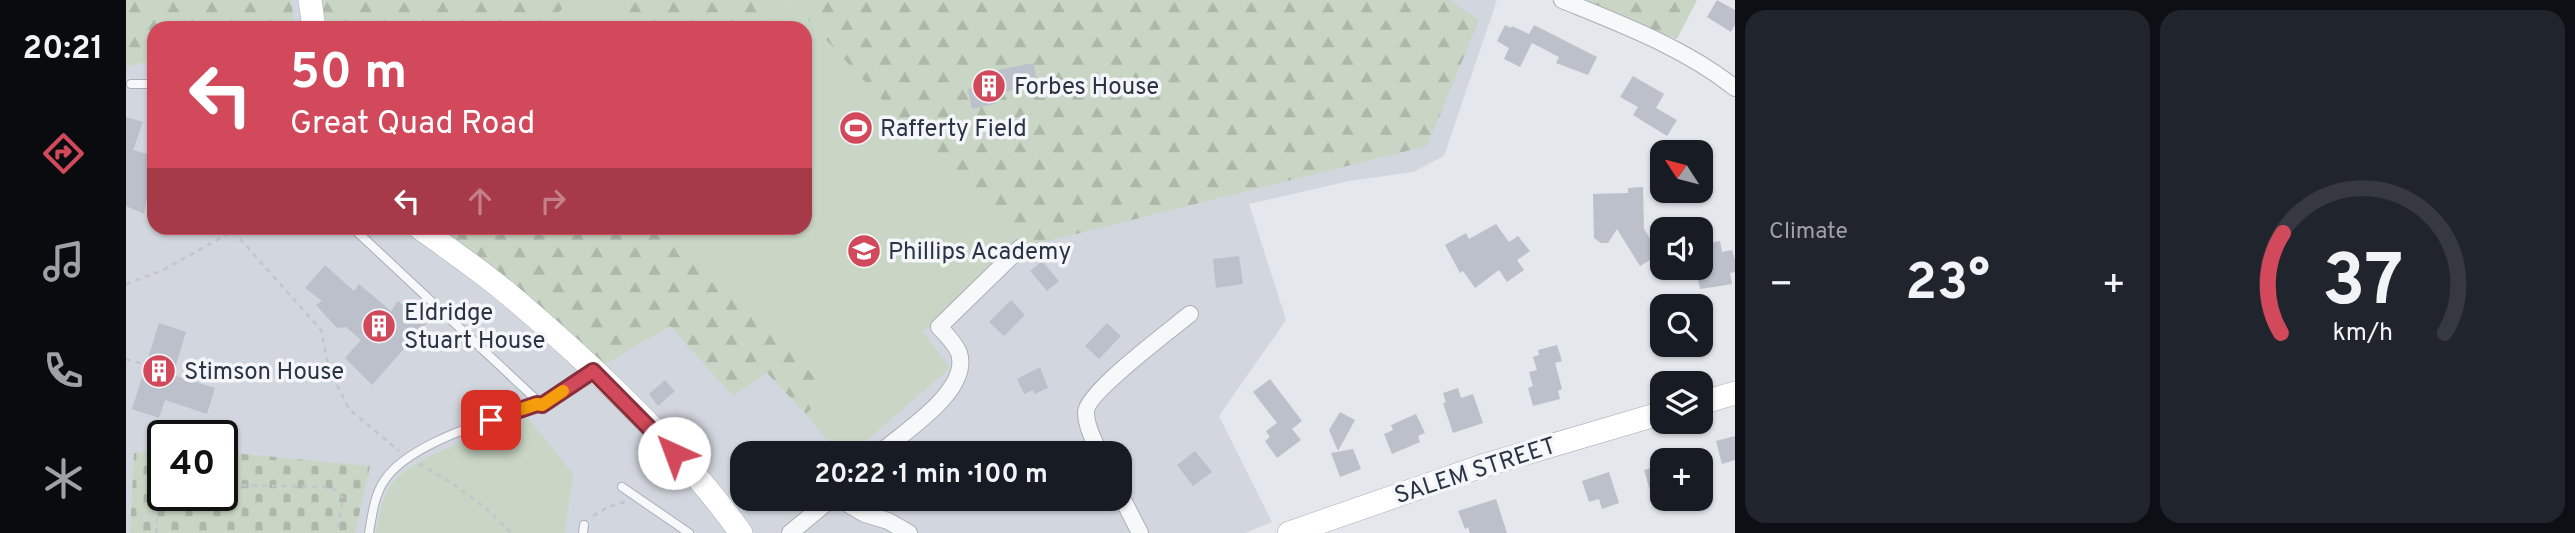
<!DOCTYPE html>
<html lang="en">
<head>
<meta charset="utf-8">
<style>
	:root { --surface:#171b24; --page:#20242c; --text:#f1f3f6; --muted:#9ea1a6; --line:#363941; --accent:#d1495b }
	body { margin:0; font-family:Overpass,sans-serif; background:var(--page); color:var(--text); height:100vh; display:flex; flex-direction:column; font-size:26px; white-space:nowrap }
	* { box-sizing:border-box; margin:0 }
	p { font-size:23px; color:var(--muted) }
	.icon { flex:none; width:38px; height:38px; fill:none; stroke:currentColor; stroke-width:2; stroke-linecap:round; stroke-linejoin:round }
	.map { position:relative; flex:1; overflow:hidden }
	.side { display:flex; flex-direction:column; gap:10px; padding:10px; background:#0d0f14; width:840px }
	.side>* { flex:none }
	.guide { position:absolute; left:21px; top:21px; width:665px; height:214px; border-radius:21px; box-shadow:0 2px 5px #0004; background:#d1495b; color:#fff; overflow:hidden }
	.needle { width:46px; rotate:306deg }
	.buttons { position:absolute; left:1524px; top:140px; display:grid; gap:14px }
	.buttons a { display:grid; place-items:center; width:63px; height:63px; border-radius:14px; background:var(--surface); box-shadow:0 2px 5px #0004; font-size:35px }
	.speed { position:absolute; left:21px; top:420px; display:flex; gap:14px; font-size:35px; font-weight:700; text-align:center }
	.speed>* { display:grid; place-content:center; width:91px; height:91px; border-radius:50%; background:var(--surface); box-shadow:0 2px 5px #0004; line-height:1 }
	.speed .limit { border:4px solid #111; border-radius:10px; background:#fff; color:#111 }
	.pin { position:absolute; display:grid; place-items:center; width:60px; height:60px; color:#fff; margin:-30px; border-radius:14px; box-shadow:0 4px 10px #0006 }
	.me { position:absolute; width:77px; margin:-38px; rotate:317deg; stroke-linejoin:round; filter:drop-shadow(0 0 5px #0008) }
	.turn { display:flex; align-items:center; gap:24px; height:147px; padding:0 28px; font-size:32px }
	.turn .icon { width:91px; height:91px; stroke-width:2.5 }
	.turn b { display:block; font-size:49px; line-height:60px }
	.lanes { display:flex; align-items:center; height:66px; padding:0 28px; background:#0003; justify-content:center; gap:35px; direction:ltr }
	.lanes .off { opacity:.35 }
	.big { font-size:52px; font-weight:700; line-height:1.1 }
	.side .card { flex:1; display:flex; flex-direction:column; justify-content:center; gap:10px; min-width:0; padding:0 24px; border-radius:21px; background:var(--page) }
	.side .dial { align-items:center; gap:0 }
	.dial svg { height:182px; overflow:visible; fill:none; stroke:var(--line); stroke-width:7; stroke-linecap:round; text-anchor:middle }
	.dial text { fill:var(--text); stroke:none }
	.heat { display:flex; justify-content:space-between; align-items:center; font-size:38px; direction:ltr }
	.side .tiles { flex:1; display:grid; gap:10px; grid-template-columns:repeat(2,1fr) }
	.trip { position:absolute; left:604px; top:441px; width:402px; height:70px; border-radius:21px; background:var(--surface); box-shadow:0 2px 5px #0004; font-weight:700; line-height:70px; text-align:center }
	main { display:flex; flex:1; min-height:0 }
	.tabs { display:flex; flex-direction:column; width:126px; justify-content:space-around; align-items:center; background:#090b0e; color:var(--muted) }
	.tabs .icon { width:49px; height:49px }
	.tabs .on { color:var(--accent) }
	.tabs b { font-size:32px; color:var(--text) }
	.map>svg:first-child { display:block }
	.built { fill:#d2d6de; fill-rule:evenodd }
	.grass { fill:#c9d6c5 }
	.forest { fill:url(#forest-firs) }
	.cemetery { fill:url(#cemetery-stones) }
	.building { fill:#bbc0ca }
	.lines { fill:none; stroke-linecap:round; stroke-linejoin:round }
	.lane-casing { stroke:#a9aeb7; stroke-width:10 }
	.street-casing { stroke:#a9aeb7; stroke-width:18 }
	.secondary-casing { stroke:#a9aeb7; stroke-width:24 }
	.path { stroke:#c2c5cb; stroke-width:2.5; stroke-dasharray:5 5; stroke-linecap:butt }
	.lane { stroke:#f7f8fa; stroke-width:8 }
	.street { stroke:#f7f8fa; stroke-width:16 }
	.secondary { stroke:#fff; stroke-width:23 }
	.route-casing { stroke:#882f3b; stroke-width:18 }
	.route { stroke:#d1495b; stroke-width:12 }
	.slow { stroke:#f59e0b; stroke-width:12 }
	.labels { text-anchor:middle; stroke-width:7; stroke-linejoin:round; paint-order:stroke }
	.poi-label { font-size:24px; fill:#2b3445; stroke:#f4f6f9; text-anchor:start }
	.street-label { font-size:24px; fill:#2b3445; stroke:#f4f6f9 }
</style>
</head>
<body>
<main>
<nav class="tabs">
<b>20:21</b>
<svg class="icon on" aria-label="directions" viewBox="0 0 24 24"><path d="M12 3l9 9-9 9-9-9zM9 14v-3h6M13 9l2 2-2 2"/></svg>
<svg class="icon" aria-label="music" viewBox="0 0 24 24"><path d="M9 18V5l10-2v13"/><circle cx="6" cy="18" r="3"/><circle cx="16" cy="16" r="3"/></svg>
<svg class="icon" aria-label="phone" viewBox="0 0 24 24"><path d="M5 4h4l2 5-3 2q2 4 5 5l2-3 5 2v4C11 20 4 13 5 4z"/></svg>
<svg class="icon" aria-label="climate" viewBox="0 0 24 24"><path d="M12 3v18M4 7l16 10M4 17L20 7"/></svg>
</nav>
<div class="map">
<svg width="1609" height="533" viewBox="0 0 1609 533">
	<defs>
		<pattern id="forest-firs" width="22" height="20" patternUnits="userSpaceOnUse" patternTransform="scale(1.75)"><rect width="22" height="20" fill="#c9d6c5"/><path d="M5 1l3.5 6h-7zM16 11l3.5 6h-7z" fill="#adb8ab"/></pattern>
		<pattern id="cemetery-stones" width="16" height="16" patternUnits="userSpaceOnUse" patternTransform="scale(1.75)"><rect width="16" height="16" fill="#c9d6c5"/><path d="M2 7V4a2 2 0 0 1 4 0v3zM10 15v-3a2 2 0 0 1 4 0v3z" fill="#adb8ab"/></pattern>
	</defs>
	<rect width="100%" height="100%" fill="#e4e7ec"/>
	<g class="built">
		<path d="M0,0h177l3,28h-152v200h250l94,73 124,109 111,123h-607zM37,436h59v59h-59z"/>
		<path d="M194,0h1177l-53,156 -31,16 -64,9 -100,23 37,116 -67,96 53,106 -27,11h-491l-21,-32 -53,-59 -245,-214h370v-200h-482zM616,453h378v46h-378z"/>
	</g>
	<g class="grass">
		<path d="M446,0h34l39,28h-104z"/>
		<path d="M663,0l231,248 -61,58 -36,26 27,36 -98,85h-15l-31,-39 13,-15 -4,-22 -145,-149h135v-200h-48z"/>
		<path d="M402,418l45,56 -8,59h-189c3,-15 5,-33 14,-46 19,-32 103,-55 138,-69z"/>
	</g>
	<g class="forest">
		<path d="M0,0h165l4,28h-141v31l-28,8z"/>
		<path d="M184,0h262l-31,28h-227z"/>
		<path d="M480,0h182l-31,28h-112z"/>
		<path d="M663,0h660l30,20 -52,126 -407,102z"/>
		<path d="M1451,0h120l-20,39z"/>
		<path d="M294,228h250l145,149 4,23 -13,14 -39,-41 -34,23 -63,-70 -77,45z"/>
	</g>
	<path class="cemetery" d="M37,450v45h59v-43l148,14 -15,67h-225l4,-80z"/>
	<g class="building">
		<path d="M1591,0l18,10v15l-4,7 -24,-15z"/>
		<path d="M1379,25l6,3 1,-2 17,8 5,-9 63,32 -9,18 -32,-12 3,-6 -27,-14 -12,24 -16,-8 5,-11 -12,-7z"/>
		<path d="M907,63l5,22 -45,9 2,10 -23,5 -4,-20 19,-4 -3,-12z"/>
		<path d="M1507,76l31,18 -8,14 21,12 -10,16 -34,-21 5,-8 -18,-10z"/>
		<path d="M0,117l17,5 -10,28 21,6v32l-5,-1 -5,27 -18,-8z"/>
		<path d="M1517,187l1,42 16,25 -20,12 -23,-37 -9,14h-7l-7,-5 -1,-44 35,-1v-5z"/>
		<path d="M1370,224l13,18 9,-6 12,15 -13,9 7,10 -17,12 -8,-12 -24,18 -12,-17 -3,2 -15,-28 21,-12 3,6z"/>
		<path d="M1594,241l2,11 10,-2 3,10v12l-5,1 2,11 -32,5 -4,-21h5v-5l3,-1 -3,-18z"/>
		<path d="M1113,256l4,28 -27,4 -3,-29z"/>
		<path d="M916,261l17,20 -12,10 -17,-20z"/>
		<path d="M199,265l29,26 5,-7 32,27 7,-10 28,23 -54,61 -27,-27 16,-18 -15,-13 -9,1 -21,-23 6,-4 -17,-13z"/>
		<path d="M885,300l14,15 -21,21 -15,-14z"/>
		<path d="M33,323l27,9 -13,43 42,13 -8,26 -42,-14 -6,18 -27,-9z"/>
		<path d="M981,323l14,13 -22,23 -14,-13z"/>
		<path d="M1431,345l5,16 -7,2 7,26 -4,2 2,8 -27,7 -5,-18 5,-2 -4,-14 8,-2 -4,-13 6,-2 -1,-5z"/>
		<path d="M914,367l8,21 -14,6 -1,-4 -9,4 -7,-15z"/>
		<path d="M1144,379l32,42 -10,8 9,11 -24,18 -12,-17 5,-4 -4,-6 11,-8 -24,-31z"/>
		<path d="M539,380l10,11 -17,15 -9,-12z"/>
		<path d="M1332,388l3,10 12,-4 10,29 -30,10 -10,-30 3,-1 -3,-9z"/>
		<path d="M1214,412l15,8 -17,31 -9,-21z"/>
		<path d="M1290,414l9,19 -7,3 2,6 -28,12 -8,-20 9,-4 -2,-5z"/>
		<path d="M1609,436v24l-13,4 -6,-23z"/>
		<path d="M1227,449l8,20 -21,8 -9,-24z"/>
		<path d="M1069,451l17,21 -19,14 -16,-21z"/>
		<path d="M1536,465v25l-11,4 -7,-24z"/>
		<path d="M1483,472l10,31 -17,6 -3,-10 -10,3 -7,-21z"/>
		<path d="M1370,499l11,34h-37l-2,-6 -3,2 -7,-18z"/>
	</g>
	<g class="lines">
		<g class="lane-casing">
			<g id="lane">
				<path d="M5,84h23"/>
				<path d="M227,228l189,177"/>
				<path d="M496,487l67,46"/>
				<path d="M243,533c3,-17 5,-37 15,-52 25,-39 110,-61 153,-78l5,2 51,-33"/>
				<path d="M457,533l1,-8"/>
			</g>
		</g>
		<g class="street-casing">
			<g id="street">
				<path d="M1436,0c59,24 123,48 173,88"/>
				<path d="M754,453c23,-21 91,-62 79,-100 -4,-10 -13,-19 -20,-26l81,-79"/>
				<path d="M974,453c-6,-12 -14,-27 -14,-41 0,-19 87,-84 104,-98"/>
				<path d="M994,494l20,39"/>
				<path d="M713,499l26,15 23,7 21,12"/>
				<path d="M664,533l41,-34"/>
			</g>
		</g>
		<g class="secondary-casing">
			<g id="secondary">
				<path d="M184,0l4,28"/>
				<path d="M294,228c29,21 58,41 86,64 83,70 172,153 235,241"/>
				<path d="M1575,403l34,-10"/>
				<path d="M1163,533l193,-67 180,-53"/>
			</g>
		</g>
		<g class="path">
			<path d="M0,284l37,-14 70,-39 88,99 8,39 20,40 50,42"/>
			<path d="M0,359l20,6"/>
			<path d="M293,464c35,19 65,40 92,69"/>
			<path d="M96,485l109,2 12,11 -6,35"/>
			<path d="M467,516l15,-9 17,-5"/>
			<path d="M30,533l3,-42 4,-3"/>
		</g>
		<use href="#lane" class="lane"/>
		<use href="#street" class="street"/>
		<use href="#secondary" class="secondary"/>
	</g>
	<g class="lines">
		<g class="route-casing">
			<path id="route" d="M365,420l46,-16 5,1 51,-34 81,82"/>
		</g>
		<use href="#route" class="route"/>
		<path class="slow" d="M396,409l15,-5 5,1 21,-14"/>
	</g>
	<defs>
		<g id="building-disc" transform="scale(1.75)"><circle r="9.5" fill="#d1495b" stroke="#f4f6f9"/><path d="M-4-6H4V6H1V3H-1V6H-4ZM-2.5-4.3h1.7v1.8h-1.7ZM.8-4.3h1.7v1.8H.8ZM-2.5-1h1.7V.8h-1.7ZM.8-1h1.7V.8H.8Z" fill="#fff"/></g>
		<g id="stadium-disc" transform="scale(1.75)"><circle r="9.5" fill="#d1495b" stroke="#f4f6f9"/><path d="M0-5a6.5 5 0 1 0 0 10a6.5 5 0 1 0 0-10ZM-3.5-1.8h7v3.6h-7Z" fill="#fff"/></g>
		<g id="school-disc" transform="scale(1.75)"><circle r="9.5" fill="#d1495b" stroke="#f4f6f9"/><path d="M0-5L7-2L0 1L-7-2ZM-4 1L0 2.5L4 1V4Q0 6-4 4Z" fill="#fff"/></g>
	</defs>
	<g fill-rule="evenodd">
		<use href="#building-disc" x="863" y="86"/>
		<use href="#stadium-disc" x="730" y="128"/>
		<use href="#school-disc" x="738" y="251"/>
		<use href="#building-disc" x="253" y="326"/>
		<use href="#building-disc" x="33" y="371"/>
	</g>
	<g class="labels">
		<g class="poi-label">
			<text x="888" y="94">Forbes House</text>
			<text x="754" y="136">Rafferty Field</text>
			<text x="762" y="259">Phillips Academy</text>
			<text x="278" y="320">Eldridge<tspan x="278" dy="28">Stuart House</tspan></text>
			<text x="58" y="379">Stimson House</text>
		</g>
		<g class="street-label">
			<text transform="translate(1349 470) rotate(-18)" y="8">SALEM STREET</text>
		</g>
	</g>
</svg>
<div class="buttons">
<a><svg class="needle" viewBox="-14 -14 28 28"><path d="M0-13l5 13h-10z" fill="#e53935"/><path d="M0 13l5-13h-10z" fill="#9ea1a6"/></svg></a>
<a><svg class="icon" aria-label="sound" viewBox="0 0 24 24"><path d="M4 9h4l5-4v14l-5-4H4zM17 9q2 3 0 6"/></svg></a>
<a><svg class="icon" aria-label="search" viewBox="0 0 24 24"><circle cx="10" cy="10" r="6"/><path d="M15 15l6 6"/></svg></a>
<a><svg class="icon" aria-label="layers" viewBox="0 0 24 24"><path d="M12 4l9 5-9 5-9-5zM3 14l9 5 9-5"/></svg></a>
<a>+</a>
</div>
<div class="speed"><div class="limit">40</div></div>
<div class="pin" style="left:365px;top:420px;background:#d93025"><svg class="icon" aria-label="arrive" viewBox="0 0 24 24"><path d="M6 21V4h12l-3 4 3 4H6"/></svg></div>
<svg class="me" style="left:548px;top:453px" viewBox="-20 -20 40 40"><circle r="19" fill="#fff"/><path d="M0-13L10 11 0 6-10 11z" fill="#d1495b"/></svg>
<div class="trip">20:22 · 1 min · 100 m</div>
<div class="guide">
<div class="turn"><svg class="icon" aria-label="left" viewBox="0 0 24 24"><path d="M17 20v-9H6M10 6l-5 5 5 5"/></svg><div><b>50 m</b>Great Quad Road</div></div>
<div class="lanes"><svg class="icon" aria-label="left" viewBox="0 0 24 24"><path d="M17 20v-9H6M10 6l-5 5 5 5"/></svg><svg class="icon off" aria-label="ahead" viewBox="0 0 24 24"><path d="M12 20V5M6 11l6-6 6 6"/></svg><svg class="icon off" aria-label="right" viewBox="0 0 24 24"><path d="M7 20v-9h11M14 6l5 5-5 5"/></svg></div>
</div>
</div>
<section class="side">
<div class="tiles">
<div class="card"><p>Climate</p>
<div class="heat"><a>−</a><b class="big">23°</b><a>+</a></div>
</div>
<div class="card dial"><svg viewBox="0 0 100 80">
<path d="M14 69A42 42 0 1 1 86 69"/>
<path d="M14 69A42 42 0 0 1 15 25" stroke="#d1495b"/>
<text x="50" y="56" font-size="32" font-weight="700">37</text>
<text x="50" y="72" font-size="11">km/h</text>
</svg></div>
</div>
</section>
</main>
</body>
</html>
